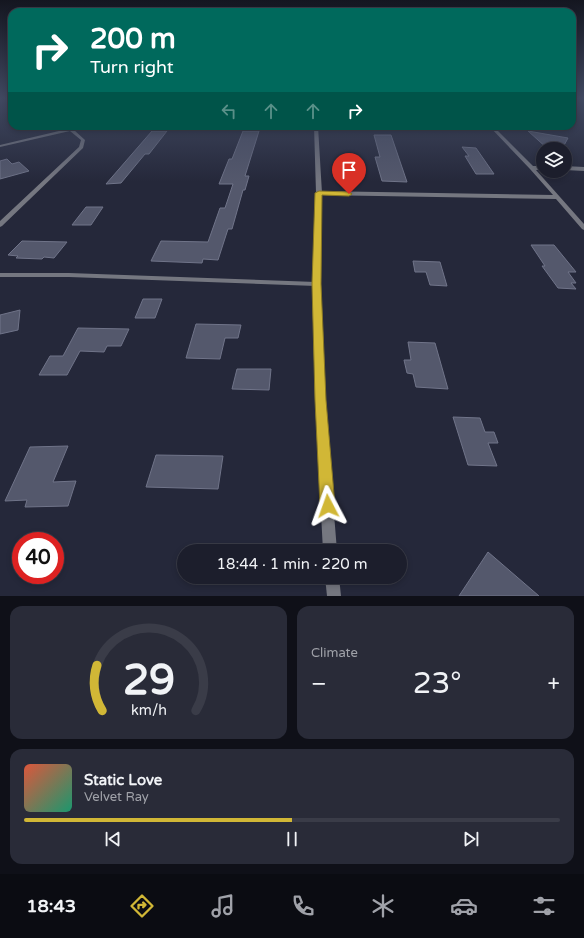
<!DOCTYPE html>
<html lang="en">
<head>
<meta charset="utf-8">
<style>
	:root { --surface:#1c1e2c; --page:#292b38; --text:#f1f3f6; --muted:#a0a2a9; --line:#3a3c48; --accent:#d1b736 }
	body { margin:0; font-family:"Varela Round",sans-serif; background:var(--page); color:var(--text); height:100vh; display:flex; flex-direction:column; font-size:15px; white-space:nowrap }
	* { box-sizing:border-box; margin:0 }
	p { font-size:13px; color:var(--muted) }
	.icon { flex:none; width:22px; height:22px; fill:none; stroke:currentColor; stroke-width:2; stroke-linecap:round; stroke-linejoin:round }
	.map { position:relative; height:596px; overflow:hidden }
	.sheet { display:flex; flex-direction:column; gap:10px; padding:10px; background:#0f1018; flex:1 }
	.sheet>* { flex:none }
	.banner { position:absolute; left:8px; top:8px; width:568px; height:122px; border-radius:12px; box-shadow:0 2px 6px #0003,0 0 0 1px var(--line); background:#00695c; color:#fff; overflow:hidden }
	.fabs { position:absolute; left:536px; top:142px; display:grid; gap:8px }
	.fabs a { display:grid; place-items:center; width:36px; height:36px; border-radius:50%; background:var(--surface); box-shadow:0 2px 6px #0003,0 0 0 1px var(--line); font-size:20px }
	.speed { position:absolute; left:12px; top:532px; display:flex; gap:8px; font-size:20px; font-weight:700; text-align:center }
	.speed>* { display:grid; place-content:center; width:52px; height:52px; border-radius:50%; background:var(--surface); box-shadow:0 2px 6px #0003,0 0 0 1px var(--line); line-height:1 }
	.speed .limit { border:6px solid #d22; background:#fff; color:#111 }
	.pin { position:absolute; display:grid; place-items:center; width:34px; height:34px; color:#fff; margin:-41px -17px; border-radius:50% 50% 50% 0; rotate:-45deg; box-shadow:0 0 4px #0007 }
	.pin .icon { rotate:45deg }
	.me { position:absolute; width:44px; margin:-22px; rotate:356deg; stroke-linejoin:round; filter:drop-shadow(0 0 3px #0008) }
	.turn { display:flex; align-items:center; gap:14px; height:84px; padding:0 16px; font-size:18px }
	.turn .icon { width:52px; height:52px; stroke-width:2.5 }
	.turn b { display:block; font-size:28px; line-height:34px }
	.lanes { display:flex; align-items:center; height:38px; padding:0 16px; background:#0003; justify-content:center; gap:20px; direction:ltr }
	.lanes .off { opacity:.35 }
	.big { font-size:30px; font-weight:600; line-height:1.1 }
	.sheet .card { flex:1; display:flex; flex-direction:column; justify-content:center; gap:6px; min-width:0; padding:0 14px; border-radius:12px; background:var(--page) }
	.sheet .dial { align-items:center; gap:0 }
	.dial svg { height:104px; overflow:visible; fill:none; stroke:var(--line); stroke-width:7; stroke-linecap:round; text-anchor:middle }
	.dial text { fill:var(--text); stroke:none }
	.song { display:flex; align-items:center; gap:12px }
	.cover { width:48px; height:48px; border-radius:6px; background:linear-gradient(135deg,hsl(10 70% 55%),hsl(160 70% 35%)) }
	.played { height:4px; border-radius:2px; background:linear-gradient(90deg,var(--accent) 50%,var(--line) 50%) }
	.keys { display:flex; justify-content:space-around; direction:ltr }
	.heat { display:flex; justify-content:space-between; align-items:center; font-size:22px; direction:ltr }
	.sheet .tiles { flex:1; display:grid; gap:10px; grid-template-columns:1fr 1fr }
	.card:last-child { grid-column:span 2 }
	.trip { position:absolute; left:177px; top:544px; width:230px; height:40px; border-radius:20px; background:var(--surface); box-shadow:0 2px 6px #0003,0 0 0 1px var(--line); font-weight:600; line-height:40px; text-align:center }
	.menu { display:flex; height:64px; justify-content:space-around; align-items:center; background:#0b0c12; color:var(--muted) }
	.menu .icon { width:28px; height:28px }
	.menu .active { color:var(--accent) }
	.menu b { font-size:18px; color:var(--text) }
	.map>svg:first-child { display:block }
	.building { fill:#54586c; stroke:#707489 }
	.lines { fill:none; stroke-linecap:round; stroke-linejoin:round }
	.minor { fill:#757780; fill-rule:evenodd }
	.tertiary { fill:#757780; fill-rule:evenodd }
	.route { fill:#d1b736; stroke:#887723 }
</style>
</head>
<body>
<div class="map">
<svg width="584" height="596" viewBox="0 0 584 596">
	<rect width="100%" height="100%" fill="#25283a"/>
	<g class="building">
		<path d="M152,131h15l-18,23h-4l-24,29 -15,1z"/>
		<path d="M243,131h16l-14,45h4l-4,14h-2l-11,39h-4l-10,31 -15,-1 -1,4 -51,-2 10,-20 47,1 12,-34h5l8,-24h-14l10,-25h3z"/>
		<path d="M528,131l40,7 -6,11h-14z"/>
		<path d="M374,135h17l16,47 -25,-1 -7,-24h5z"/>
		<path d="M462,147l14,1 18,26h-18l-11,-18h4z"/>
		<path d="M7,159l5,5 7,-2 10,9 -29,8v-18z"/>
		<path d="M86,207h17l-12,18h-19z"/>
		<path d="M22,241l45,1 -13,16 -10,-1 -2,2 -26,-1 2,-2 -10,-1z"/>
		<path d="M531,245h23l22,27h-8l8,11h-5l5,6 -18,-1 -16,-22h3z"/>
		<path d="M413,261l27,1 7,24 -17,-1 -4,-13h-11z"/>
		<path d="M143,299h19l-7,19h-20z"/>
		<path d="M20,310l-2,20 -18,4v-19z"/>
		<path d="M196,324l45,1 -3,13h-13l-5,21 -34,-1z"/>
		<path d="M78,328l51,1 -8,17h-14l-3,6 -24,-1 -13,24h-28l11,-19h13z"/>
		<path d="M408,342l27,1 13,46 -32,-2 -3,-13 -6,-1 -3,-13h7z"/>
		<path d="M237,369h34l-2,21 -37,-1z"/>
		<path d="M453,417l27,1 5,14h9l4,11h-10l9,23 -29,-1z"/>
		<path d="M68,446l-15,36 23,-1 -8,25 -43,1 2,-7 -22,1 25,-54z"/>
		<path d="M156,455l67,1 -5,33 -72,-2z"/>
		<path d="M488,552l51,44h-80z"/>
	</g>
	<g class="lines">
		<g class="minor">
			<path d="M80,126h7l-13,4 11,10 -2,8 -81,78 -2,1v-6l79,-74 2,-7 -11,-9 -70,16v-2z"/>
			<path d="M489,126h4l40,40h10v4h-7l48,54v6l-2,-1 -26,-30 -237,-4 -3,-2 3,-2 234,4 -23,-26z"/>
			<path d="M565,166l19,1v4l-19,-1z"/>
			<path d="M0,273h69l247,9 4,2 -4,2 -247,-9h-69z"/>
		</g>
		<g class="tertiary">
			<path d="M314,126h4l4,67 -2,91 5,117 12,150h-14l-8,-150 -3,-117 4,-91z"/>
			<path d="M325,577h14l2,19h-14z"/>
		</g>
	</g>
	<linearGradient id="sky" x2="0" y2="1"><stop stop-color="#141620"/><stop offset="0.54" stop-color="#404860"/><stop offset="1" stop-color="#404860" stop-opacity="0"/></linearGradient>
	<rect width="584" height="182" fill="url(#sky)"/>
	<path class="route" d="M319,191l30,1 3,2 -3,2 -27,-1 -1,89 5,116 9,106 -2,5 -5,2 -6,-2 -2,-5 -5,-106 -3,-116 3,-91z"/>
</svg>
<div class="fabs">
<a><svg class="icon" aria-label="layers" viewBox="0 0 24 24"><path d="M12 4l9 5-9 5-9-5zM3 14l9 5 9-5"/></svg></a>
</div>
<div class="speed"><div class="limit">40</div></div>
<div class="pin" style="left:349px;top:194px;background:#d93025"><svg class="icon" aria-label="arrive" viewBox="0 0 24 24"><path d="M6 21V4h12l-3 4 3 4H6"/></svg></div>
<svg class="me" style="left:328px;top:506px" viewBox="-20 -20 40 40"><path d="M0-17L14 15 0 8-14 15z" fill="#d1b736" stroke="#fff" stroke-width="4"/></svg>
<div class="trip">18:44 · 1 min · 220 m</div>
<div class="banner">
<div class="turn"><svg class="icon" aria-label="right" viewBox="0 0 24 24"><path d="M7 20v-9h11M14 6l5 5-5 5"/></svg><div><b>200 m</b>Turn right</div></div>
<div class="lanes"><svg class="icon off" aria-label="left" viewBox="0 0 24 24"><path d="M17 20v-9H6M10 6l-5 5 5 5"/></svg><svg class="icon off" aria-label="ahead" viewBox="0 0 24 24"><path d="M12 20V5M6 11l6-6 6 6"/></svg><svg class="icon off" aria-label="ahead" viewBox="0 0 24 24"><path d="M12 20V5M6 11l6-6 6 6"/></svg><svg class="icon" aria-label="right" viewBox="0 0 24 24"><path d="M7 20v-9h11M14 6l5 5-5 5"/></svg></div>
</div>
</div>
<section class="sheet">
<div class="tiles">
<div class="card dial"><svg viewBox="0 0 100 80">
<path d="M14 69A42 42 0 1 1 86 69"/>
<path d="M14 69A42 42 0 0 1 10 34" stroke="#d1b736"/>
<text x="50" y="56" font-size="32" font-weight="700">29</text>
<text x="50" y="72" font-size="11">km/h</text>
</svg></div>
<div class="card"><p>Climate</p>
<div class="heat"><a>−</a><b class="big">23°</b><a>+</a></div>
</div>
<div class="card">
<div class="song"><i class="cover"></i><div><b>Static Love</b><p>Velvet Ray</p></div></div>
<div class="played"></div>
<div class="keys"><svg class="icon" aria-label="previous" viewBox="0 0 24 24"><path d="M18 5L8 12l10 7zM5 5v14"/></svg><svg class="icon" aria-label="pause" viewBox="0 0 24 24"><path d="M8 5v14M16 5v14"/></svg><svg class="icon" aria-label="next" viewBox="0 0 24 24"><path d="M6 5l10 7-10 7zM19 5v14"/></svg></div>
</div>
</div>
</section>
<nav class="menu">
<b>18:43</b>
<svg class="icon active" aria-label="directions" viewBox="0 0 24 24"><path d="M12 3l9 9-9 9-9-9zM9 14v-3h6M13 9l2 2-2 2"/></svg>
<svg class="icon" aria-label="music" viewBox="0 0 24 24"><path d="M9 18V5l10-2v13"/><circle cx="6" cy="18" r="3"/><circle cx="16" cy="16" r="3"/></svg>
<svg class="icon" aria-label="phone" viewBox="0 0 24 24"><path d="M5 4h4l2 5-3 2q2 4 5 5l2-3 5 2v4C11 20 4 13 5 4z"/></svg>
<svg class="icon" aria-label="climate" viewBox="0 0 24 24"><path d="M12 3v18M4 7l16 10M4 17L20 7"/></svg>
<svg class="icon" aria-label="car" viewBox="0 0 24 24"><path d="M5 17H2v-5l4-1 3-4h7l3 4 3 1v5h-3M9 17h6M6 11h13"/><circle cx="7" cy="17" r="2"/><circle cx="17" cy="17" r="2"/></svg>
<svg class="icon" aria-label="filters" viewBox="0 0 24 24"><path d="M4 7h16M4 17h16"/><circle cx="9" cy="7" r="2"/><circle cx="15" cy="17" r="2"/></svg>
</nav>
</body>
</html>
